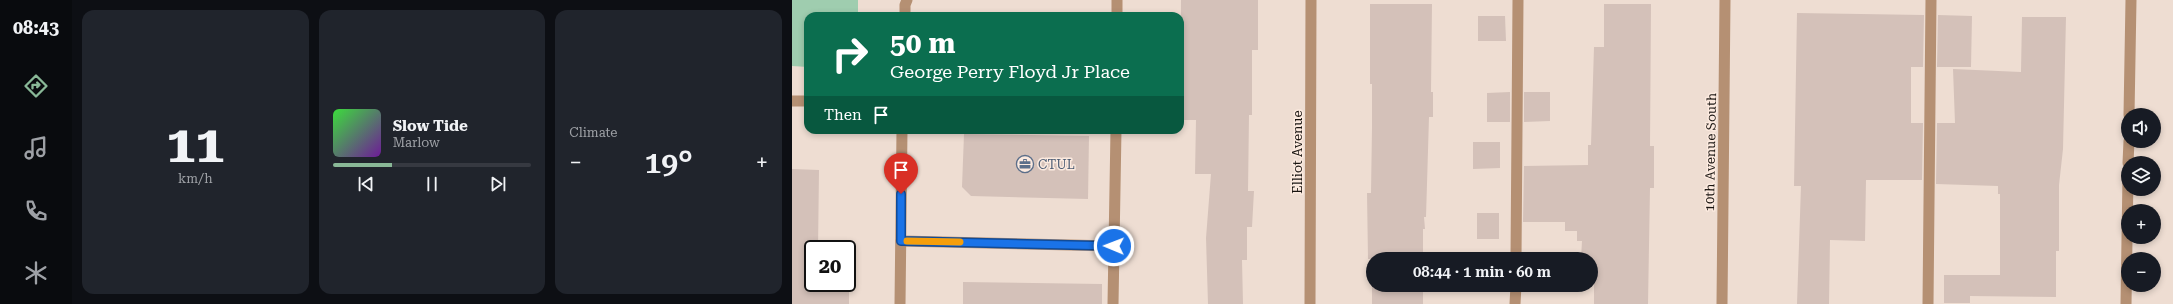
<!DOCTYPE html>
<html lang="en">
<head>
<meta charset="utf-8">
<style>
	:root { --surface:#171b24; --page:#20242c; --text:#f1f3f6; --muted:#9ea1a6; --line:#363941; --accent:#89b897 }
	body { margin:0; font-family:"Roboto Serif",serif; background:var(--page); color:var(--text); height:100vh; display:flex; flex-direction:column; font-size:15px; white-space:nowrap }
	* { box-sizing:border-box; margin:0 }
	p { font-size:13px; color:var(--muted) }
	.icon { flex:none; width:22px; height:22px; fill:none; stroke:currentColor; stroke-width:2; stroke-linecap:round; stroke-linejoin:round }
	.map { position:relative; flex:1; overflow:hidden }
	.sheet { display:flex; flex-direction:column; gap:10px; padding:10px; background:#0d0f14; width:720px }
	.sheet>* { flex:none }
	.top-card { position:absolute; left:12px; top:12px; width:380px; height:122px; border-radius:12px; box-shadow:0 2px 6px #0003; background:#0b6e4f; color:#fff; overflow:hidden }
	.buttons { position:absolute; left:1329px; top:108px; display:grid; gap:8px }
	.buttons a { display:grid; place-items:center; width:40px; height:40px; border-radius:50%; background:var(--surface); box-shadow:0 2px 6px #0003; font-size:20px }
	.speed { position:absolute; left:12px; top:240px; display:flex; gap:8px; font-size:20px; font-weight:700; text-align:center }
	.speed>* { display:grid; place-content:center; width:52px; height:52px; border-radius:50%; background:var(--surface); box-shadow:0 2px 6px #0003; line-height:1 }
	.speed .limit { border:2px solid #111; border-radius:6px; background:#fff; color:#111 }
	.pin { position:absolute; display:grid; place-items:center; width:34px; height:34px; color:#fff; margin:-41px -17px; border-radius:50% 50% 50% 0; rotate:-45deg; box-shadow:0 0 4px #0007 }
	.pin .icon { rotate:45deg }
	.me { position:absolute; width:44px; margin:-22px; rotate:271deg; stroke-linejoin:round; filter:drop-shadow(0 0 3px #0008) }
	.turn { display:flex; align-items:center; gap:14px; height:84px; padding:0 20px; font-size:18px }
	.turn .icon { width:52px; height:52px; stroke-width:2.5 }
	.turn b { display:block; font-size:28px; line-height:34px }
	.then { display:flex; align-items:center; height:38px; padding:0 20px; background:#0003; gap:8px; font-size:15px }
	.big { font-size:30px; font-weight:600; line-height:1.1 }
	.sheet .tile { flex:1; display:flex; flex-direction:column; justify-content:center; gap:6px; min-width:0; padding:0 14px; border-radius:12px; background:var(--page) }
	.sheet .dial { align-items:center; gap:0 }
	.dial b { font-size:52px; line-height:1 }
	.song { display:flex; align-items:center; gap:12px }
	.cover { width:48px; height:48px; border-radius:6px; background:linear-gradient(135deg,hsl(120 70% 55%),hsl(280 70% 35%)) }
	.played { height:4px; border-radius:2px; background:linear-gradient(90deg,var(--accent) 30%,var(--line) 30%) }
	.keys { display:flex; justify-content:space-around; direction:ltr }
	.heat { display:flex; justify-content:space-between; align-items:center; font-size:22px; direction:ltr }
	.sheet .tiles { flex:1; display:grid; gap:10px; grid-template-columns:repeat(3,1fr) }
	.trip { position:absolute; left:574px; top:252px; width:232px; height:40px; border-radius:20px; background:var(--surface); box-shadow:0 2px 6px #0003; font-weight:600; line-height:40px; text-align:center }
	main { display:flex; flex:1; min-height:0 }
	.menu { display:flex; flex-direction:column; width:72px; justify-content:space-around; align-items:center; background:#090b0e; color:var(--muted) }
	.menu .icon { width:28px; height:28px }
	.menu .current { color:var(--accent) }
	.menu b { font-size:18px; color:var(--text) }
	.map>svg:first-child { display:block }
	.green { fill:#9fcdaf }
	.building { fill:#d4c1b9 }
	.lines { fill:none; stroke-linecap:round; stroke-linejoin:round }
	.service { stroke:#b59073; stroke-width:11 }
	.minor { stroke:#b59073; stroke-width:11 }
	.tertiary { stroke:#b59073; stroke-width:11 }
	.route-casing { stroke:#114b97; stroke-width:10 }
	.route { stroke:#1a73e8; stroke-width:7 }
	.slow { stroke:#f59e0b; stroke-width:7 }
	.labels { text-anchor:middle; stroke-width:3; stroke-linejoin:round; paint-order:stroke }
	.street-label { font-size:13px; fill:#18130f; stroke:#fceadf }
	.service-label { font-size:13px; fill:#4e5e75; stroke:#fceadf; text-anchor:start }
</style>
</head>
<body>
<main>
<nav class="menu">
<b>08:43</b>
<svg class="icon current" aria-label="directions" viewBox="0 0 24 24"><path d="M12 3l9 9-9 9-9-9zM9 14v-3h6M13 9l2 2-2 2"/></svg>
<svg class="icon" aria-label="music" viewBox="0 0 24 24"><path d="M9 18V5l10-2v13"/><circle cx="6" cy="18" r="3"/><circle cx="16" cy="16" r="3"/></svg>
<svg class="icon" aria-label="phone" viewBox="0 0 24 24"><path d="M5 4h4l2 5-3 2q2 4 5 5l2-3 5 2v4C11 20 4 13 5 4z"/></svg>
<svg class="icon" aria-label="climate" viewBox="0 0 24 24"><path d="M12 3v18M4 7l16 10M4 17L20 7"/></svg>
</nav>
<section class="sheet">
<div class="tiles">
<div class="tile dial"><b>11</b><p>km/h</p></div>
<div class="tile">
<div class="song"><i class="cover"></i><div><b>Slow Tide</b><p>Marlow</p></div></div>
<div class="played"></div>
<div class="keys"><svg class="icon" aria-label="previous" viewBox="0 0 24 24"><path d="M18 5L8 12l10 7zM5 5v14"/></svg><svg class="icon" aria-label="pause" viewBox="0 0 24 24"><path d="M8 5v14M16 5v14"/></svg><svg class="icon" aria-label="next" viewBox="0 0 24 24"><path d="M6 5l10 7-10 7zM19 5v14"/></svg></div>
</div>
<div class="tile"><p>Climate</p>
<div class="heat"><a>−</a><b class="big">19°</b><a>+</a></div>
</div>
</div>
</section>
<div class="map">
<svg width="1381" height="304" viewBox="0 0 1381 304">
	<rect width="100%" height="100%" fill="#eeddd2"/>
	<path class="green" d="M0,0h66v16h-50v51l-16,-1z"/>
	<g class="building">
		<path d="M389,0h77v50h-6v65h-3l-1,76h6l-2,36h-5v33h-5l1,44h-35l-2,-66 5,-64h-16l1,-54h-16z"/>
		<path d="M578,4h62l-1,88h2v25h-4l-3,100h-2l1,12h-2v30h-50v26h50v19h-51v-45h-4l-1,-66h4l1,-65v-44h-2z"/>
		<path d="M812,4h47l-1,142h4v42h-4l-2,116h-54v-21h-3v-24h-10l1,-18h-5v-10h-12v-9h-42l1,-56 64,-1v-20h3l3,-98h10z"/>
		<path d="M1005,13l127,2 -1,52h-12v56h12l-1,57h-56l-1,61 -35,-1 -1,64h-32l4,-118h-7z"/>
		<path d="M1146,15l34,1 -1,51h-34z"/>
		<path d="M686,16h27l1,25h-28z"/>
		<path d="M1230,17h44l-3,132 -4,36v66h-3v46l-86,-1v7h-26v-28h56v-81h-2v-8l-62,-2 1,-61h18l-2,-54 68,3z"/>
		<path d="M718,92v30h-23v-29z"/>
		<path d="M732,92h26v29l-26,1z"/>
		<path d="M172,134l125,2 -1,63 -117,-3 -9,-9z"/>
		<path d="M681,142h27v26l-27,1z"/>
		<path d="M0,169l27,1 -1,79h-5v34h34v-17h2v38h-57z"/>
		<rect x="685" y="213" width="22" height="26"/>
		<path d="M171,282l139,2v20h-139z"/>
	</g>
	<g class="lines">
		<g class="service">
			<path d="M325,16v-16"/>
			<path d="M109,241l213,5"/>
			<path d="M724,259l2,-259"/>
			<path d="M321,304l3,-174"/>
			<path d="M723,304l1,-19"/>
			<path d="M1136,304l3,-304"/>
		</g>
		<g class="minor">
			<path d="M0,101h16"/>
			<path d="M1337,115l2,-115"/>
			<path d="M1336,163l1,-22"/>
			<path d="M518,304l1,-304"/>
			<path d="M930,304l3,-304"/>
			<path d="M1334,304l2,-128"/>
		</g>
		<g class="tertiary">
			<path d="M113,16v-11l2,-5"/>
			<path d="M108,304l2,-174"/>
		</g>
	</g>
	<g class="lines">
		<g class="route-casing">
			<path id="route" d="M109,194v47l213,5"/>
		</g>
		<use href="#route" class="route"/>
		<path class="slow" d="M115,241l53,1"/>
	</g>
	<defs>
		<g id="office-ring" transform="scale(0.9)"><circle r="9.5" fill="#fceadf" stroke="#5c6f8a" stroke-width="1.5"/><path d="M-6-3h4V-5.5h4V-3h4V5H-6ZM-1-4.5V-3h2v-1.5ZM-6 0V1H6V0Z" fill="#5c6f8a"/></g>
	</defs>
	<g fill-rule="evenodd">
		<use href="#office-ring" x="233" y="164"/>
	</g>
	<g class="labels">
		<g class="street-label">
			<text transform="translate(505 152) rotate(-90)" y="5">Elliot Avenue</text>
			<text transform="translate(918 152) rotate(-89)" y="5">10th Avenue South</text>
		</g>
		<g class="service-label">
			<text x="246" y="169">CTUL</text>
		</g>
	</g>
</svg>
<div class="buttons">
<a><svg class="icon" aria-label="sound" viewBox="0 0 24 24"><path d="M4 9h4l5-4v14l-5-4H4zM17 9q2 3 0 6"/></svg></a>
<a><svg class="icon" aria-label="layers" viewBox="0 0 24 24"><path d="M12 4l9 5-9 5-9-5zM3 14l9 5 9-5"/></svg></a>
<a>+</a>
<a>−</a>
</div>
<div class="speed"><div class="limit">20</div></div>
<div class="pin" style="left:109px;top:194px;background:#d93025"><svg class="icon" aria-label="arrive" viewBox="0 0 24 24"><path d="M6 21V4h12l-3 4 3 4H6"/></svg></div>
<svg class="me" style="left:322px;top:246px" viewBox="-20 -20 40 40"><circle r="17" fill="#1a73e8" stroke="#fff" stroke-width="3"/><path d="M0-11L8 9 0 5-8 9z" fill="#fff"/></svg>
<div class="trip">08:44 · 1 min · 60 m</div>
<div class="top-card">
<div class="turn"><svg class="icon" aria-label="right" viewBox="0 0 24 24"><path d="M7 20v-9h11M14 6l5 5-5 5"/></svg><div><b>50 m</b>George Perry Floyd Jr Place</div></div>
<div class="then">Then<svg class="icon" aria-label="arrive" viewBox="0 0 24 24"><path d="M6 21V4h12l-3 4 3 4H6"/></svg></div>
</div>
</div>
</main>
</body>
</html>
